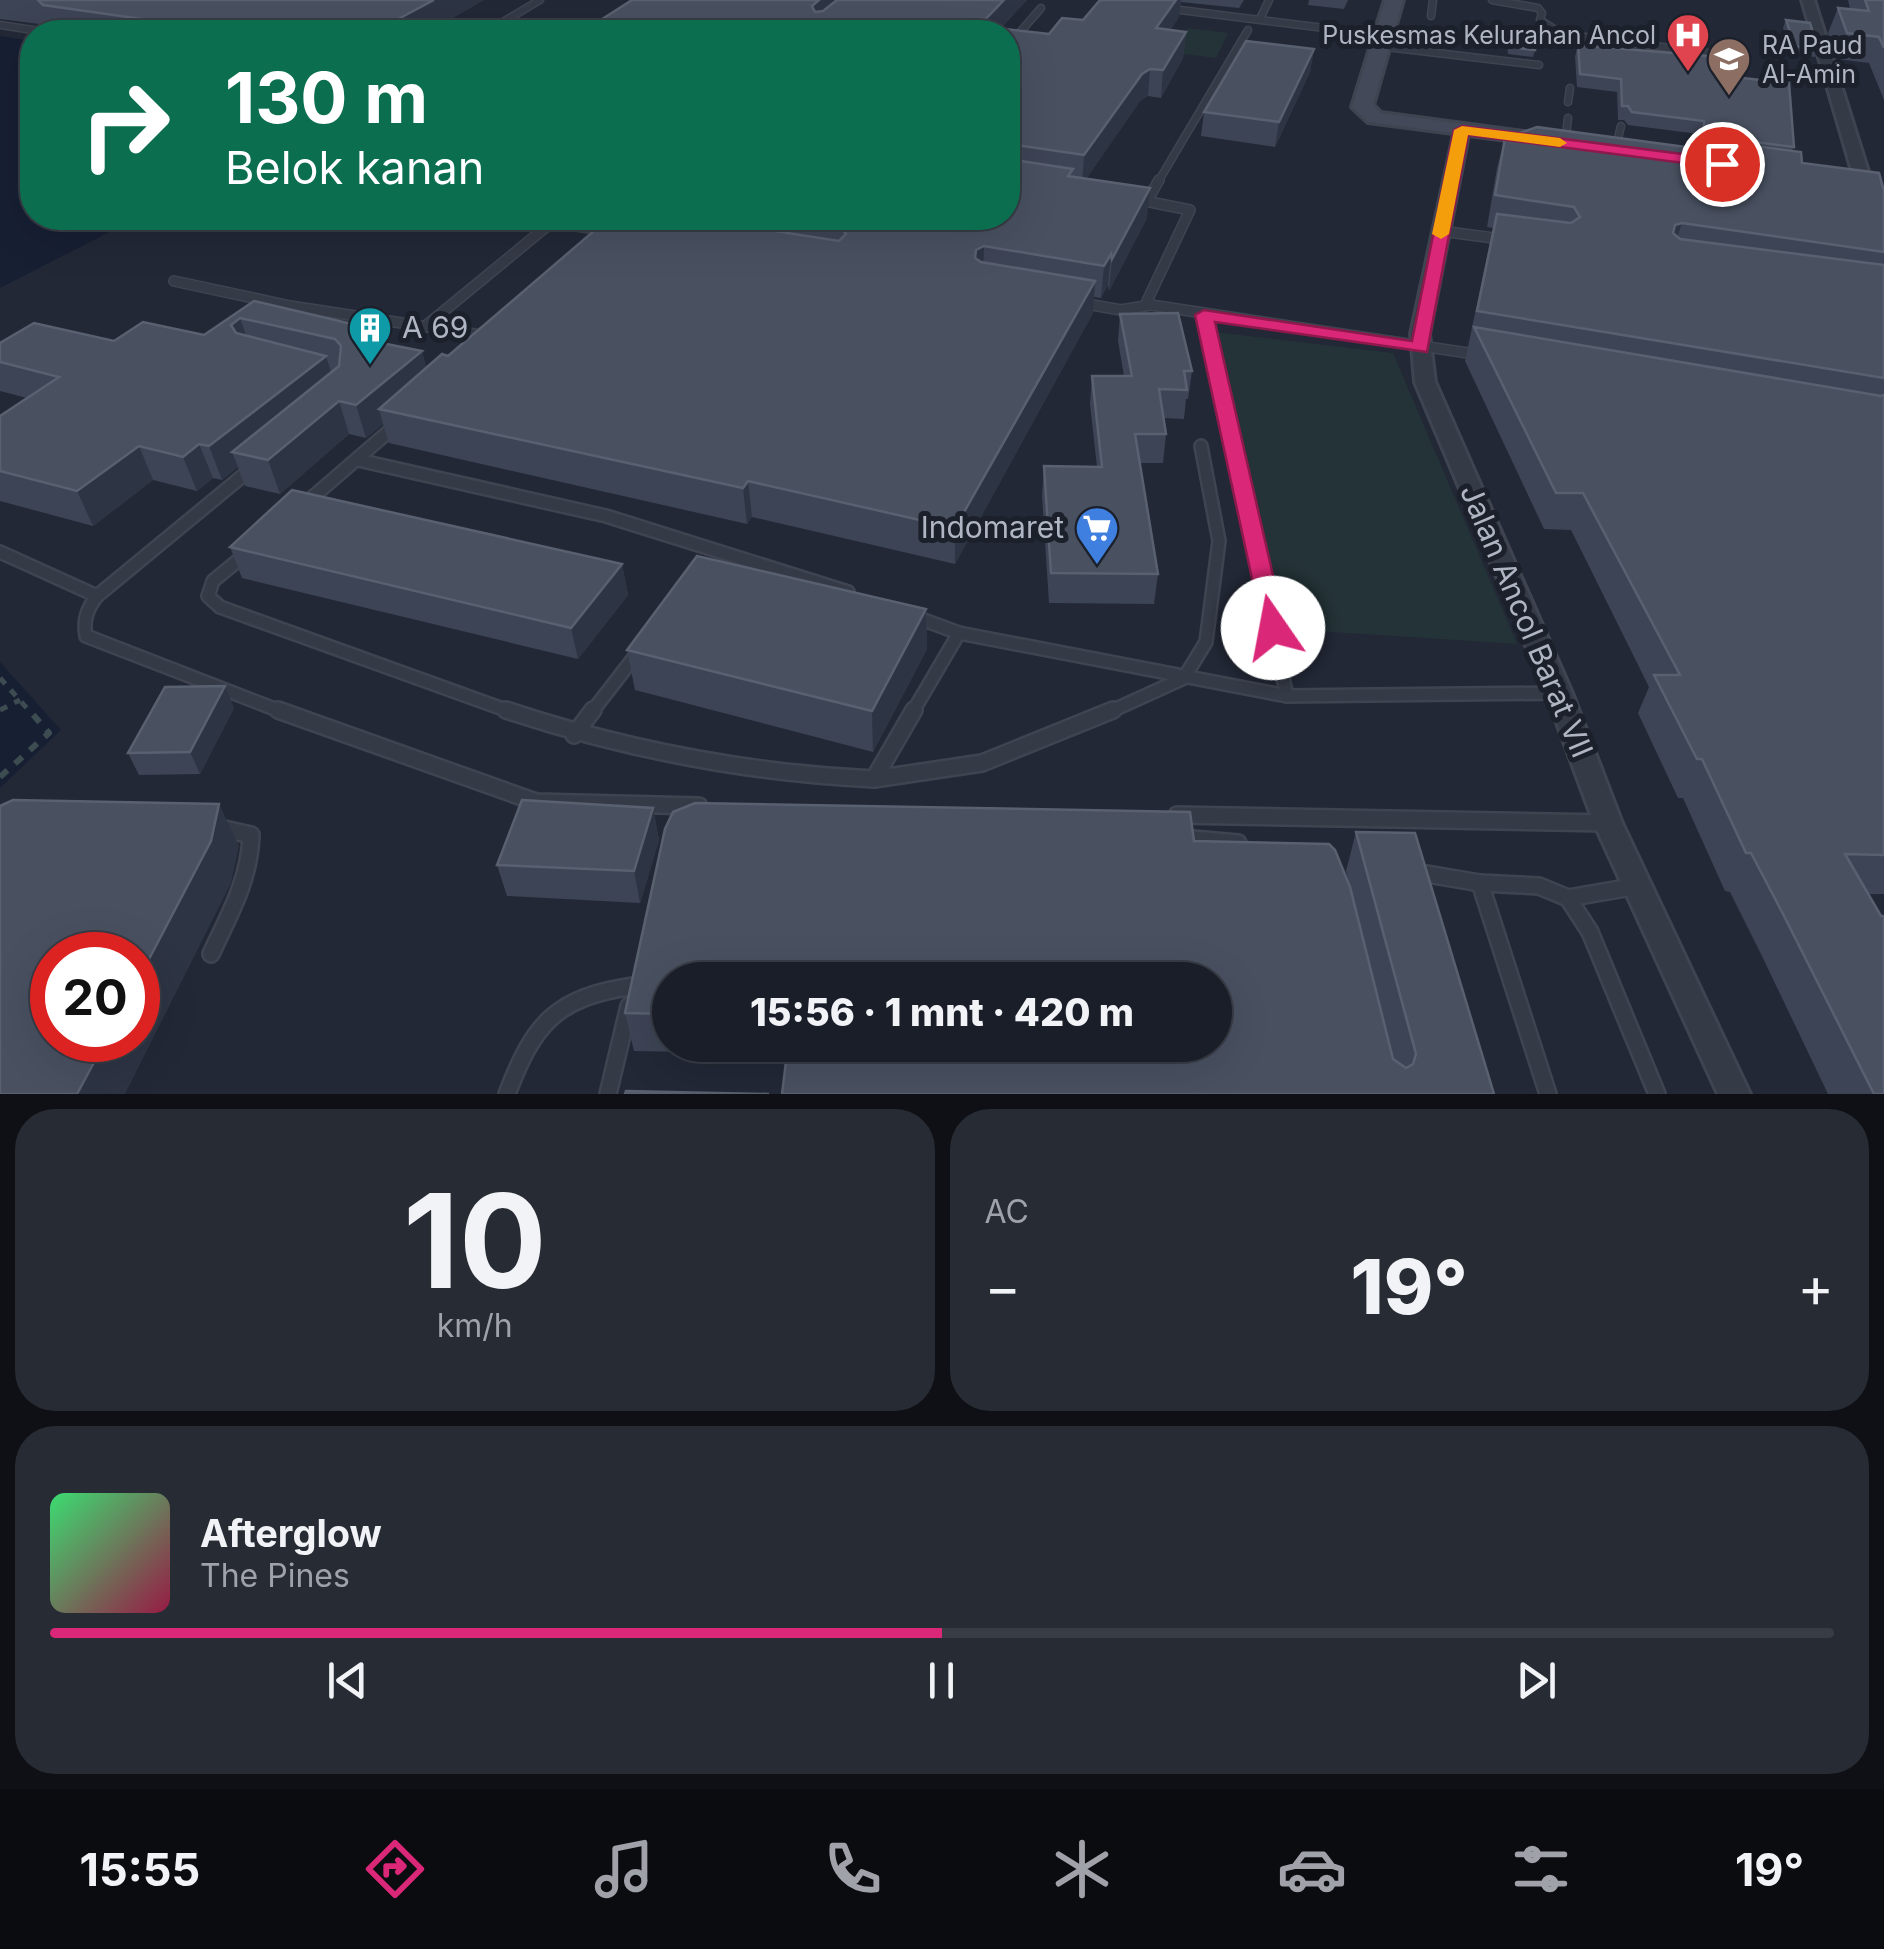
<!DOCTYPE html>
<html lang="id">
<head>
<meta charset="utf-8">
<style>
	:root { --surface:#1a1e28; --page:#272b34; --text:#f1f3f6; --muted:#9fa2a8; --line:#383c45; --accent:#db2777 }
	body { margin:0; font-family:Inter,sans-serif; background:var(--page); color:var(--text); height:100vh; display:flex; flex-direction:column; font-size:38px; white-space:nowrap }
	* { box-sizing:border-box; margin:0 }
	p { font-size:32px; color:var(--muted) }
	.icon { flex:none; width:55px; height:55px; fill:none; stroke:currentColor; stroke-width:2; stroke-linecap:round; stroke-linejoin:round }
	.map { position:relative; height:1094px; overflow:hidden }
	.panel { display:flex; flex-direction:column; gap:15px; padding:15px; background:#0e1016; flex:1 }
	.panel>* { flex:none }
	.hud { position:absolute; left:20px; top:20px; width:1000px; height:210px; border-radius:40px; box-shadow:0 10px 40px #0002,0 0 0 2px var(--line); background:#0b6e4f; color:#fff; overflow:hidden }
	.speed { position:absolute; left:30px; top:932px; display:flex; gap:20px; font-size:50px; font-weight:700; text-align:center }
	.speed>* { display:grid; place-content:center; width:130px; height:130px; border-radius:50%; background:var(--surface); box-shadow:0 10px 40px #0002,0 0 0 2px var(--line); line-height:1 }
	.speed .limit { border:15px solid #d22; background:#fff; color:#111 }
	.pin { position:absolute; display:grid; place-items:center; width:85px; height:85px; color:#fff; margin:-42px; border:5px solid #fff; border-radius:50%; box-shadow:0 2px 10px #0007 }
	.me { position:absolute; width:110px; margin:-55px; rotate:348deg; stroke-linejoin:round; filter:drop-shadow(0 0 8px #0008) }
	.turn { display:flex; align-items:center; gap:35px; height:210px; padding:0 40px; font-size:45px }
	.turn .icon { width:130px; height:130px; stroke-width:2.5 }
	.turn b { display:block; font-size:70px; line-height:85px }
	.big { font-size:75px; font-weight:800; line-height:1.1 }
	.panel .card { flex:1; display:flex; flex-direction:column; justify-content:center; gap:15px; min-width:0; padding:0 35px; border-radius:40px; background:var(--page) }
	.panel .dial { align-items:center; gap:0 }
	.dial b { font-size:130px; line-height:1 }
	.song { display:flex; align-items:center; gap:30px }
	.cover { width:120px; height:120px; border-radius:15px; background:linear-gradient(135deg,hsl(140 70% 55%),hsl(340 70% 35%)) }
	.played { height:10px; border-radius:5px; background:linear-gradient(90deg,var(--accent) 50%,var(--line) 50%) }
	.keys { display:flex; justify-content:space-around; direction:ltr }
	.heat { display:flex; justify-content:space-between; align-items:center; font-size:55px; direction:ltr }
	.panel .tiles { flex:1; display:grid; gap:15px; grid-template-columns:1fr 1fr }
	.card:last-child { grid-column:span 2 }
	.trip { position:absolute; left:652px; top:962px; width:580px; height:100px; border-radius:50px; background:var(--surface); box-shadow:0 10px 40px #0002,0 0 0 2px var(--line); font-weight:800; line-height:100px; text-align:center }
	.tab-bar { display:flex; height:160px; justify-content:space-around; align-items:center; background:#0a0c10; color:var(--muted) }
	.tab-bar .icon { width:70px; height:70px }
	.tab-bar .selected { color:var(--accent) }
	.tab-bar b { font-size:45px; color:var(--text) }
	.map>svg:first-child { display:block }
	.green { fill:#243337 }
	.water { fill:#171f33 }
	.lines { fill:none; stroke-linecap:round; stroke-linejoin:round }
	.lane-far3-casing { stroke:#3f4450; stroke-width:9 }
	.lane-far2-casing { stroke:#3f4450; stroke-width:12 }
	.lane-far1-casing { stroke:#3f4450; stroke-width:16 }
	.lane-casing { stroke:#3f4450; stroke-width:20 }
	.street-casing { stroke:#3f4450; stroke-width:6 }
	.secondary-casing { stroke:#3f4450; stroke-width:6 }
	.path-far1 { stroke:#3d4c50; stroke-width:5; stroke-dasharray:8 8; stroke-linecap:butt }
	.path { stroke:#3d4c50; stroke-width:6; stroke-dasharray:10 10; stroke-linecap:butt }
	.lane-far3 { stroke:#353a47; stroke-width:6 }
	.lane-far2 { stroke:#353a47; stroke-width:9 }
	.lane-far1 { stroke:#353a47; stroke-width:11 }
	.lane { stroke:#353a47; stroke-width:15 }
	.street { fill:#353a47; fill-rule:evenodd }
	.secondary { fill:#44495a; fill-rule:evenodd }
	.wall { fill:#3d4455; fill-rule:evenodd }
	.shaded-wall { fill:#2d3444 }
	.building { fill:#495161; stroke:#596070; stroke-width:2.5 }
	.route { fill:#db2777; stroke:#8e194d; stroke-width:2.5 }
	.slow { fill:#f59e0b }
	.labels { text-anchor:middle; stroke-width:10; stroke-linejoin:round; paint-order:stroke }
	.far-poi-label { font-size:25px; fill:#b0b5c3; stroke:#1b202b; text-anchor:end }
	.poi-label { font-size:30px; fill:#b0b5c3; stroke:#1b202b; text-anchor:start }
	.street-label { font-size:30px; fill:#b0b5c3; stroke:#1b202b }
</style>
</head>
<body>
<div class="map">
<svg width="1884" height="1094" viewBox="0 0 1884 1094">
	<rect width="100%" height="100%" fill="#222836"/>
	<g class="green">
		<path d="M1187,28l41,5 -12,25 -41,-5z"/>
		<path d="M1215,332l178,21 124,291 -231,-15z"/>
	</g>
	<g class="water">
		<path d="M0,36l32,5v177h105l-137,70z"/>
		<path d="M0,662l61,68 -61,58z"/>
	</g>
	<g class="lines">
		<g class="lane-far3-casing">
			<g id="lane-far3">
				<path d="M1492,0l46,8 4,5 -2,7 22,14 177,23"/>
				<path d="M1164,8l217,27"/>
				<path d="M1431,16l2,-16"/>
				<path d="M1260,19l9,-19"/>
				<path d="M0,25l46,7"/>
				<path d="M486,32l54,-32"/>
				<path d="M1008,46l33,-38"/>
				<path d="M1378,46l161,19"/>
				<path d="M1568,102l2,-14"/>
				<path d="M1565,144l3,-26"/>
				<path d="M1615,150l6,-24"/>
				<path d="M1158,182l90,-152"/>
			</g>
		</g>
		<g class="lane-far2-casing">
			<g id="lane-far2">
				<path d="M1135,199l55,11 -43,91 4,4 330,50"/>
				<path d="M1147,201l12,-21"/>
				<path d="M552,222l56,9"/>
				<path d="M1441,231l60,8"/>
				<path d="M174,281l116,25 197,30"/>
				<path d="M1081,303l40,7 30,-5"/>
				<path d="M1204,315l22,100"/>
				<path d="M428,324l129,-106"/>
			</g>
		</g>
		<g class="lane-far1-casing">
			<g id="lane-far1">
				<path d="M1225,412l62,284"/>
				<path d="M358,460l248,56 242,76"/>
				<path d="M251,469l-154,127c-10,13 -14,24 -11,40l199,77"/>
				<path d="M307,502l88,-76"/>
				<path d="M0,552l97,44"/>
				<path d="M247,553l-34,28 -5,15 12,11 294,106"/>
				<path d="M913,616l46,17 328,63 272,-3"/>
				<path d="M591,713l48,-62"/>
				<path d="M912,713l47,-80"/>
				<path d="M1107,713l77,-35 22,-36 13,-101 -18,-95"/>
			</g>
		</g>
		<g class="lane-casing">
			<g id="lane">
				<path d="M278,710l258,92 163,4"/>
				<path d="M506,710c121,40 241,63 368,69"/>
				<path d="M914,710l-40,69 108,-16 131,-53"/>
				<path d="M574,735l19,-25"/>
				<path d="M1177,815l431,8"/>
				<path d="M1182,838l56,5"/>
				<path d="M1427,874l53,9 59,3 29,12 69,-12"/>
				<path d="M1480,883l68,211"/>
				<path d="M1568,898l22,34 67,162"/>
				<path d="M211,954c18,-39 39,-75 40,-119l-31,-7"/>
				<path d="M507,1094c27,-71 49,-97 127,-108"/>
				<path d="M608,1094l21,-88"/>
			</g>
		</g>
		<g class="street-casing">
			<g id="street">
				<path d="M1802,0h12l57,181 -2,3 -14,-3z"/>
				<path d="M1462,126l7,4 -40,204 6,48 137,311 50,130 128,271h-32l-124,-271 -48,-130 -131,-311 -4,-48 44,-204z"/>
			</g>
		</g>
		<g class="secondary-casing">
			<path id="secondary" d="M1385,0h18l-30,105 8,8 173,23 8,1 3,5 -3,5 -194,-25 -16,-15z"/>
		</g>
		<g class="path-far1">
			<path d="M0,678l31,35"/>
			<path d="M0,710l20,-10"/>
		</g>
		<path class="path" d="M0,777l49,-44 -20,-23"/>
		<use href="#lane-far3" class="lane-far3"/>
		<use href="#lane-far2" class="lane-far2"/>
		<use href="#lane-far1" class="lane-far1"/>
		<use href="#lane" class="lane"/>
		<use href="#street" class="street"/>
		<use href="#secondary" class="secondary"/>
	</g>
	<g class="wall">
		<path d="M0,0h484l-53,30 14,2h-384l-8,-1 -6,-6 -47,-6z"/>
		<path d="M632,0h395l-26,28 48,6 34,-14 17,-20h144l-5,8 -58,-6 -2,15 -9,13 16,2 -3,26 -22,40 -13,-2 -8,5 -54,78 61,39 -38,73 -1,-6 -7,13 -7,-1 -1,16 -138,251 -203,-47 -5,7 -358,-81 -6,-19 -17,14 -17,-4 -69,60 -35,-8 -7,-19 -16,13 -9,-2 -16,13 -44,-11 -60,46 -93,-25v-85l27,-18 -27,-7v-48l114,-2 90,-6 50,-34 119,28 3,13 46,9 4,17 287,-141 26,-1 -1,-8h270v-186z"/>
		<path d="M1309,0h39l-4,9 -36,-4z"/>
		<path d="M1848,0h36v100l-15,-37 -32,-4 -9,-26 10,-25 12,1z"/>
		<path d="M1786,20l32,29 -3,8 -23,-3 -9,-26z"/>
		<path d="M1509,35l26,15 -2,7 -25,-3 -1,-12z"/>
		<path d="M1578,45l146,31 70,71 -2,3 10,13 82,28v703h-15l15,200h-56l-68,-142 -30,-60 -5,-1 -42,-93h-5l-40,-85 11,-26 -78,-157 -27,-1 -79,-168 28,-133 -6,-1 10,-59 8,-30 194,11v-15l-71,-9 -4,-5h-6l-1,-28 -40,-5 -2,-30z"/>
		<path d="M1314,49l-4,23 -35,75 -74,-11 3,-24z"/>
		<path d="M1120,314l72,57 -4,28h-2l-2,20 -21,-1 3,16 -3,29h-23l18,111 -4,30 -105,-1 -7,-107 2,-30 53,1 -7,-63 2,-28h32l-6,-35z"/>
		<path d="M230,547l392,17 6,31 -50,64 -336,-81z"/>
		<path d="M926,609l1,40 -54,103 -238,-62 -8,-40z"/>
		<path d="M234,708l-34,66 -61,1 -11,-22z"/>
		<path d="M695,803l495,9 4,29 135,3 6,6 15,37 44,173 -48,-189 10,-39 59,1 79,261h-712l5,-40 -153,-3 -9,-38 40,-184 8,-17zM670,980h545v65h-545z"/>
		<path d="M653,808l6,32 -19,63 -133,-7 -10,-31z"/>
	</g>
	<g class="shaded-wall">
		<path d="M434,0h50l-57,32 -38,-8z"/>
		<path d="M819,0h29l-35,32 -1,-26z"/>
		<path d="M1004,0h23l-30,32 -18,-6z"/>
		<path d="M1176,0h5l-2,17 -25,38 2,-27z"/>
		<path d="M1186,32l-3,26 -22,40 2,-28z"/>
		<path d="M1314,49l-4,23 -35,75 4,-25z"/>
		<path d="M1150,69l-2,27 -8,5 -58,84 2,-30 58,-81z"/>
		<path d="M1010,144l-1,29 -1,1v-29z"/>
		<path d="M1150,188l-3,30 -38,73 3,-32z"/>
		<path d="M1682,223l-11,32 -7,2 11,-32z"/>
		<path d="M984,246l-1,32 -8,4 1,-32z"/>
		<path d="M1111,254l-3,31 -7,13 3,-32z"/>
		<path d="M1095,281l-2,32 -138,251v-36z"/>
		<path d="M240,318l11,32 -9,7 -11,-32z"/>
		<path d="M373,329l9,33 -21,-23z"/>
		<path d="M422,351l8,33 -51,25 4,15 -17,14 -10,-33z"/>
		<path d="M326,356l10,32 -104,64 6,15 -16,13 -13,-34z"/>
		<path d="M339,401l10,33 -69,60 -12,-34z"/>
		<path d="M199,444l14,34 -16,13 -14,-34z"/>
		<path d="M139,446l14,34 -60,46 -16,-35z"/>
		<path d="M748,481l4,36 -5,7 -4,-36z"/>
		<path d="M622,564l6,31 -50,64 -7,-31z"/>
		<path d="M926,609l1,40 -54,103 -1,-41z"/>
		<path d="M225,686l9,22 -34,66 -10,-22z"/>
		<path d="M219,804l20,42 -8,37 -106,211h-48l29,-54h32v-60z"/>
		<path d="M653,808l6,32 -19,63 -6,-32z"/>
	</g>
	<g class="building">
		<path d="M38,0h396l-45,24 56,8h-211l-191,-27z"/>
		<path d="M632,0h187l-7,6 3,6 8,-1 14,-11h167l-25,26 70,8 13,-16 21,2 17,-20h76l-20,28 30,4 -23,38 -13,-1 -8,5 -58,81 -74,-11 -2,1v-113h-426z"/>
		<path d="M1865,0h19v48l-5,-11 -32,-4 -9,-25 31,3z"/>
		<path d="M1786,20l24,3 8,26 -23,-3z"/>
		<path d="M1509,35l26,2v13l-25,-3z"/>
		<path d="M1246,41l68,8 -35,73 -75,-10z"/>
		<path d="M1578,45l141,12 5,19 65,7 5,64 -90,-11v-15l-72,-9 -4,-6h-6l-1,-27 -41,-5z"/>
		<path d="M1537,127l171,23v-10l93,12 1,11 77,10 5,18v61l-202,-29 -7,2 -2,8 7,6 204,26v113l-407,-67 20,-97 74,9 9,-6 -6,-10 -79,-12 10,-57z"/>
		<path d="M1008,159l65,10 -5,7 82,12 -38,71 -1,-5 -7,12 -120,-20 -8,4 -1,8 6,4 114,19 -140,247 -207,-47 -5,7 -364,-79 63,-55 6,2 161,-138h47l57,9 5,-5 121,19 7,-7 -6,-8 -52,-8h220z"/>
		<path d="M254,301l119,28 -12,10 61,12 -66,54 -17,-4 -71,59 -36,-8 107,-86 2,-20 -6,-7 -95,-21 -9,7 5,8 90,23 -117,90 -10,-2 -16,13 -44,-11 -62,45 -77,-20v-55l59,-39 -59,-15v-19l34,-20 80,18 29,-19 61,13z"/>
		<path d="M1178,313l14,58h-8l3,19 -28,-1 7,45h-31l23,140 -107,-1 -7,-107 58,1 -10,-91h40l-12,-62z"/>
		<path d="M1474,327l407,69 3,-1v460l-39,-1 36,62h3v178h-10l-91,-180 -32,-61h-5l-44,-94h-5l-43,-84h26l-97,-182h-27z"/>
		<path d="M292,490l330,74 -51,64 -341,-81z"/>
		<path d="M697,556l229,53 -54,102 -245,-61z"/>
		<path d="M225,686l-35,66 -62,1 37,-66z"/>
		<path d="M13,800l206,4 -8,37 -73,139v-25h-86v85h54l-29,54h-77v-288z"/>
		<path d="M522,800l131,8 -19,63 -137,-6z"/>
		<path d="M695,803l495,9 4,29 135,3 6,6 15,37 43,172 13,9 7,-4 3,-10 -60,-222 59,1 79,261h-712l6,-49h427v-65h-545v34l-45,-1 40,-184 8,-17z"/>
		<path d="M626,1091l143,3h-144z"/>
	</g>
	<path class="route" d="M1462,126l260,33 7,5 -7,4 -254,-33 -41,217 -212,-30 70,306 -12,8 -9,-2 -69,-319 9,-5 208,31 42,-211z"/>
	<path class="slow" d="M1462,126l98,12 7,5 -7,4 -92,-12 -19,99 -8,5 -9,-5 22,-104z"/>
	<defs>
		<g id="hospital-pin" transform="scale(2.25)"><path d="M0 17L-7.5 6A9.5 9.5 0 1 1 7.5 6Z" fill="#e0444e" stroke="#1b202b"/><path d="M-5-5h3v3.5h4V-5h3V5h-3V1.5h-4V5h-3Z" fill="#fff"/></g>
		<g id="school-pin" transform="scale(2.25)"><path d="M0 17L-7.5 6A9.5 9.5 0 1 1 7.5 6Z" fill="#8d6e63" stroke="#1b202b"/><path d="M0-5L7-2L0 1L-7-2ZM-4 1L0 2.5L4 1V4Q0 6-4 4Z" fill="#fff"/></g>
		<g id="building-pin" transform="scale(2.25)"><path d="M0 17L-7.5 6A9.5 9.5 0 1 1 7.5 6Z" fill="#0f9aa8" stroke="#1b202b"/><path d="M-4-6H4V6H1V3H-1V6H-4ZM-2.5-4.3h1.7v1.8h-1.7ZM.8-4.3h1.7v1.8H.8ZM-2.5-1h1.7V.8h-1.7ZM.8-1h1.7V.8H.8Z" fill="#fff"/></g>
		<g id="supermarket-pin" transform="scale(2.25)"><path d="M0 17L-7.5 6A9.5 9.5 0 1 1 7.5 6Z" fill="#3f7fe0" stroke="#1b202b"/><path d="M-6-5.5h2.5l.6 2H6L4.5 2H-2.5L-4.4-4H-6ZM-1.5 3.2a1.3 1.3 0 1 0 .1 0ZM3 3.2a1.3 1.3 0 1 0 .1 0Z" fill="#fff"/></g>
	</defs>
	<g fill-rule="evenodd">
		<use href="#hospital-pin" x="1688" y="35"/>
		<use href="#school-pin" x="1729" y="59"/>
		<use href="#building-pin" x="370" y="328"/>
		<use href="#supermarket-pin" x="1097" y="528"/>
	</g>
	<g class="labels">
		<g class="far-poi-label">
			<text x="1656" y="44">Puskesmas Kelurahan Ancol</text>
			<text x="1762" y="54" text-anchor="start">RA Paud<tspan x="1762" dy="29">Al-Amin</tspan></text>
		</g>
		<g class="poi-label">
			<text x="402" y="338">A 69</text>
			<text x="1064" y="538" text-anchor="end">Indomaret</text>
		</g>
		<g class="street-label">
			<text transform="translate(1526 621) rotate(67)" y="10">Jalan Ancol Barat VII</text>
		</g>
	</g>
</svg>
<div class="speed"><div class="limit">20</div></div>
<div class="pin" style="left:1722px;top:164px;background:#d93025"><svg class="icon" aria-label="arrive" viewBox="0 0 24 24"><path d="M6 21V4h12l-3 4 3 4H6"/></svg></div>
<svg class="me" style="left:1273px;top:628px" viewBox="-20 -20 40 40"><circle r="19" fill="#fff"/><path d="M0-13L10 11 0 6-10 11z" fill="#db2777"/></svg>
<div class="trip">15:56 · 1 mnt · 420 m</div>
<div class="hud">
<div class="turn"><svg class="icon" aria-label="right" viewBox="0 0 24 24"><path d="M7 20v-9h11M14 6l5 5-5 5"/></svg><div><b>130 m</b>Belok kanan</div></div>
</div>
</div>
<section class="panel">
<div class="tiles">
<div class="card dial"><b>10</b><p>km/h</p></div>
<div class="card"><p>AC</p>
<div class="heat"><a>−</a><b class="big">19°</b><a>+</a></div>
</div>
<div class="card">
<div class="song"><i class="cover"></i><div><b>Afterglow</b><p>The Pines</p></div></div>
<div class="played"></div>
<div class="keys"><svg class="icon" aria-label="previous" viewBox="0 0 24 24"><path d="M18 5L8 12l10 7zM5 5v14"/></svg><svg class="icon" aria-label="pause" viewBox="0 0 24 24"><path d="M8 5v14M16 5v14"/></svg><svg class="icon" aria-label="next" viewBox="0 0 24 24"><path d="M6 5l10 7-10 7zM19 5v14"/></svg></div>
</div>
</div>
</section>
<nav class="tab-bar">
<b>15:55</b>
<svg class="icon selected" aria-label="directions" viewBox="0 0 24 24"><path d="M12 3l9 9-9 9-9-9zM9 14v-3h6M13 9l2 2-2 2"/></svg>
<svg class="icon" aria-label="music" viewBox="0 0 24 24"><path d="M9 18V5l10-2v13"/><circle cx="6" cy="18" r="3"/><circle cx="16" cy="16" r="3"/></svg>
<svg class="icon" aria-label="phone" viewBox="0 0 24 24"><path d="M5 4h4l2 5-3 2q2 4 5 5l2-3 5 2v4C11 20 4 13 5 4z"/></svg>
<svg class="icon" aria-label="climate" viewBox="0 0 24 24"><path d="M12 3v18M4 7l16 10M4 17L20 7"/></svg>
<svg class="icon" aria-label="car" viewBox="0 0 24 24"><path d="M5 17H2v-5l4-1 3-4h7l3 4 3 1v5h-3M9 17h6M6 11h13"/><circle cx="7" cy="17" r="2"/><circle cx="17" cy="17" r="2"/></svg>
<svg class="icon" aria-label="filters" viewBox="0 0 24 24"><path d="M4 7h16M4 17h16"/><circle cx="9" cy="7" r="2"/><circle cx="15" cy="17" r="2"/></svg>
<b>19°</b>
</nav>
</body>
</html>
